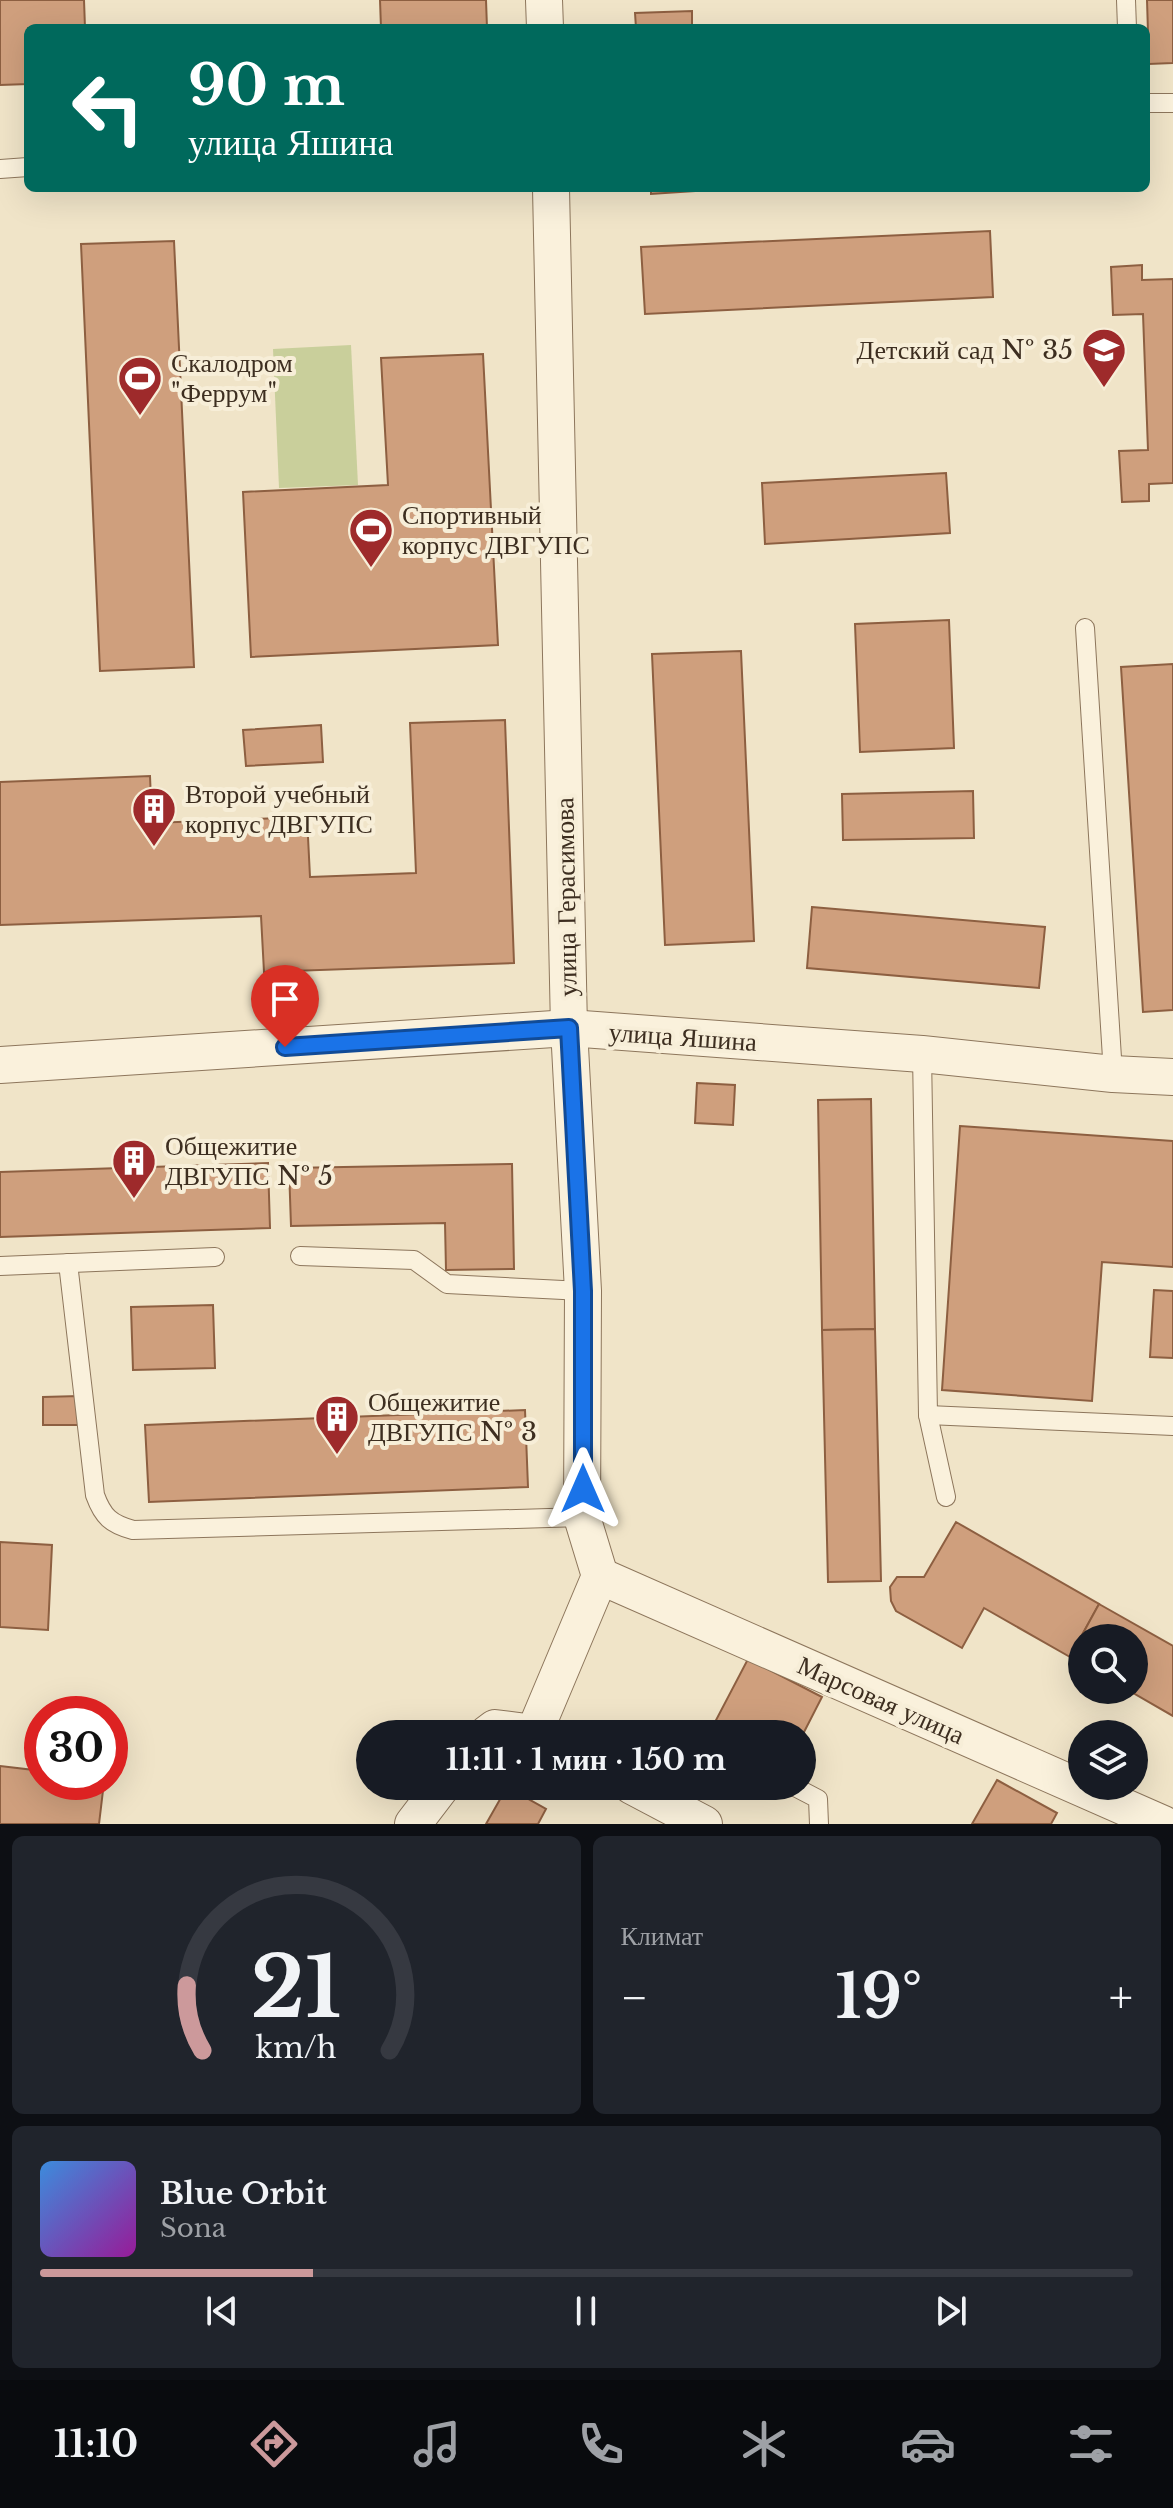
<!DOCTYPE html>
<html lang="ru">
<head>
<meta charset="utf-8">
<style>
	:root { --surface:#171b24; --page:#20242c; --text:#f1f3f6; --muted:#9ea1a6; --line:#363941; --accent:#cc999b }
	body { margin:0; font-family:"Libre Baskerville",serif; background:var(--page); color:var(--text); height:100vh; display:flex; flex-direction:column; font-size:30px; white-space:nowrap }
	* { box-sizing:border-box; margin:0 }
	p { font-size:26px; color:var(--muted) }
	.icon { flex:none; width:44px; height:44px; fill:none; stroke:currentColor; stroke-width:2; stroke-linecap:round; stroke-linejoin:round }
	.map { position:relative; height:1824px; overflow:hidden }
	.details { display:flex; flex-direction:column; gap:12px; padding:12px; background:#0d0f14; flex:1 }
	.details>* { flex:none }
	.guide { position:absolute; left:24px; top:24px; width:1126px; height:168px; border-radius:12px; box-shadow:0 8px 32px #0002; background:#00695c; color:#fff; overflow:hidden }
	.controls { position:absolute; left:1068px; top:1624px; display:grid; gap:16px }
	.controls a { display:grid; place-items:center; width:80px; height:80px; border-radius:50%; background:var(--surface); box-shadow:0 8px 32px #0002; font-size:40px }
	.speed { position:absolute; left:24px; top:1696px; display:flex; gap:16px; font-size:40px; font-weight:700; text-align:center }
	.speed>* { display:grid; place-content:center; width:104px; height:104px; border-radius:50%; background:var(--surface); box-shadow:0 8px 32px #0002; line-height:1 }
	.speed .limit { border:12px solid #d22; background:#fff; color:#111 }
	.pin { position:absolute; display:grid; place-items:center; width:68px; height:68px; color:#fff; margin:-82px -34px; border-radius:50% 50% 50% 0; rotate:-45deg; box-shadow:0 0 8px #0007 }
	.pin .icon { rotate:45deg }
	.me { position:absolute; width:88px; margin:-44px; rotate:0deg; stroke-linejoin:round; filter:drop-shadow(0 0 6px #0008) }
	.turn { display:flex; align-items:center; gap:28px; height:168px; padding:0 32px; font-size:36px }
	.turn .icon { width:104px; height:104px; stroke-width:2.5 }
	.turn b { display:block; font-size:56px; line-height:68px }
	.big { font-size:60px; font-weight:800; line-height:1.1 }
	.details .tile { flex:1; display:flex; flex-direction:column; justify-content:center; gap:12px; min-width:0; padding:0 28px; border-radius:12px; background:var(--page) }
	.details .dial { align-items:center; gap:0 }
	.dial svg { height:208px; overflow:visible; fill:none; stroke:var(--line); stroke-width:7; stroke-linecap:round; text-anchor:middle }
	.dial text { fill:var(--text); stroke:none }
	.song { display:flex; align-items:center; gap:24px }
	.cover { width:96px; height:96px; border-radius:12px; background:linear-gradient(135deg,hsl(210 70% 55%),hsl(300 70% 35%)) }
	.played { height:8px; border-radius:4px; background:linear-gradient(90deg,var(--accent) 25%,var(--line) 25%) }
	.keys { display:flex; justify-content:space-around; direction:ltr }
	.heat { display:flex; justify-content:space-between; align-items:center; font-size:44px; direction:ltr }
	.details .tiles { flex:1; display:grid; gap:12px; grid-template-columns:1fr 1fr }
	.tile:last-child { grid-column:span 2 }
	.trip { position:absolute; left:356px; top:1720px; width:460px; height:80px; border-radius:40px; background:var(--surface); box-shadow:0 8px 32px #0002; font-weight:800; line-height:80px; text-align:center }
	.dock { display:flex; height:128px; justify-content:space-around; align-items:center; background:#090b0e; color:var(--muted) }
	.dock .icon { width:56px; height:56px }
	.dock .on { color:var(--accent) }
	.dock b { font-size:36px; color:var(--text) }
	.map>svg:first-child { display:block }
	.green { fill:#c9cf9b }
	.building { fill:#cf9f7d; stroke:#8d5f41; stroke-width:2 }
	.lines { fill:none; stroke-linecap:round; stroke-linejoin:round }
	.lane-casing { stroke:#8d765c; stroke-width:20 }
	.street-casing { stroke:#8d765c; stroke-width:38 }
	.lane { stroke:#faf1dc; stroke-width:18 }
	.street { stroke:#faf1dc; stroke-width:36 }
	.route-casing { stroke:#114b97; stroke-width:20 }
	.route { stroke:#1a73e8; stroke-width:14 }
	.labels { text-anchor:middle; stroke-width:8; stroke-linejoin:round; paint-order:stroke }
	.poi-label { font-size:26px; fill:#3d2e20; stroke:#f7eed8; text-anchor:start }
	.street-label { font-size:26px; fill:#3d2e20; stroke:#f7eed8 }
</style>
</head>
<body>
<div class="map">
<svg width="1173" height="1824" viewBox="0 0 1173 1824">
	<rect width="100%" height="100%" fill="#f0e4c8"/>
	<path class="green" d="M351,345l7,140 -79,3 -6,-139z"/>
	<g class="building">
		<path d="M0,0h84l1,28h-57v56l-28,1z"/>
		<path d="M380,0h106l1,28h-106z"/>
		<path d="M1147,0h26v63l-24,1z"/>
		<path d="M692,11v17h-56l-1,-15z"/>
		<path d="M651,188h57l1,2 -58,4z"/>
		<path d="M990,231l3,66 -348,17 -4,-67z"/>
		<path d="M174,241l20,426 -94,4 -19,-427z"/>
		<path d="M1142,265v15l31,-1v204l-24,1v17l-27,1 -3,-51 29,-1 -5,-136 -30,1 -2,-48z"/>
		<path d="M483,354l15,291 -247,12 -8,-165 145,-7 -7,-127z"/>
		<path d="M946,473l4,60 -185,11 -3,-61z"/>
		<path d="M949,620l5,128 -94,4 -5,-128z"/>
		<path d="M741,651l13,290 -89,4 -13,-291z"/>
		<path d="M1173,664v346l-30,2 -22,-345z"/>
		<path d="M505,720l9,243 -250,9 -3,-56 -261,9v-143l150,-6 2,47 155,-6 3,60 106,-4 -6,-150z"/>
		<path d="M321,725l2,37 -77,4 -3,-36z"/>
		<path d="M973,791l1,47 -131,2 -1,-46z"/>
		<path d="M812,907l233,20 -6,61 -232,-20z"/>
		<path d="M697,1083l38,2 -2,40 -38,-2z"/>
		<path d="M871,1099l4,230 -53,1 -4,-230z"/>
		<path d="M960,1126l213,15v126l-71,-5 -10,139 -150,-11z"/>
		<path d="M268,1163l2,65 -270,9v-65z"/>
		<path d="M512,1164l2,105 -68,1 -1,-47 -154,3 -2,-58z"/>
		<path d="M1154,1290l19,1v67l-23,-1z"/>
		<path d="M213,1305l2,63 -82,2 -2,-63z"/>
		<path d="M875,1329l6,252 -53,1 -6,-252z"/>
		<path d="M79,1396v29h-36v-28z"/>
		<path d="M525,1410l3,77 -379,15 -4,-77z"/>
		<path d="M956,1522l143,82 -29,53 -86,-49 -22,40 -66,-37 -5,-10 -1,-14 7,-10h27z"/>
		<path d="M0,1542l52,3 -4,85 -48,-3z"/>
		<path d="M1099,1604l74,42v70l-45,-26h6v-52h-52v26l-12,-7z"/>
		<path d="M748,1659l74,38 -20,39v-2h-65l-22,-12z"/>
		<path d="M0,1766l42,5v11h62l-5,42h-99z"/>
		<path d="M997,1780l60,33 -6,11h-79z"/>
		<path d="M507,1787l39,22 -8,15h-52z"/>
	</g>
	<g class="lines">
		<g class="lane-casing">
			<g id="lane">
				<path d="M1126,0l1,28"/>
				<path d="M1146,103h27"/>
				<path d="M0,169l28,-2"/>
				<path d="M1085,628l28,446"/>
				<path d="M922,1054l6,361 18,82"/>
				<path d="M300,1256l114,4 33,24 136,7"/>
				<path d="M68,1263l27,232c8,22 16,29 38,35l449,-13"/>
				<path d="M0,1266l215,-9"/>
				<path d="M928,1415l245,11"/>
				<path d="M793,1786l25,13 1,25"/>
			</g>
		</g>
		<g class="street-casing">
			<g id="street">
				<path d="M544,0l1,28"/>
				<path d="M0,1065l569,-37 353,26 191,20 60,3"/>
				<path d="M600,1576l563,248"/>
				<path d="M487,1734l8,-6 39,5 66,-157 -18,-59 1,-226 -14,-263 -18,-840"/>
				<path d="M632,1786l72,38"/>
				<path d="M413,1824l29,-38"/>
			</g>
		</g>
		<use href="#lane" class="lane"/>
		<use href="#street" class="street"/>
	</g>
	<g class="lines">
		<g class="route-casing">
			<path id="route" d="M285,1047l284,-19 14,263v198"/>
		</g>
		<use href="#route" class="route"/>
	</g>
	<defs>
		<g id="school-pin" transform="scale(2.3)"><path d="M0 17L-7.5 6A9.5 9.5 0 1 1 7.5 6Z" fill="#9e2a2b" stroke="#f7eed8"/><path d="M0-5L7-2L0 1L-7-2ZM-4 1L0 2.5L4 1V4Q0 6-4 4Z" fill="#fff"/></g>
		<g id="stadium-pin" transform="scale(2.3)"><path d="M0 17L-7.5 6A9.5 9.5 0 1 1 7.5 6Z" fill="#9e2a2b" stroke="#f7eed8"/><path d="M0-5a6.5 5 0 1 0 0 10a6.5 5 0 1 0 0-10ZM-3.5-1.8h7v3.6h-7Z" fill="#fff"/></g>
		<g id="building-pin" transform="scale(2.3)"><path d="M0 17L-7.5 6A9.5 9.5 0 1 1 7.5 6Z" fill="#9e2a2b" stroke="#f7eed8"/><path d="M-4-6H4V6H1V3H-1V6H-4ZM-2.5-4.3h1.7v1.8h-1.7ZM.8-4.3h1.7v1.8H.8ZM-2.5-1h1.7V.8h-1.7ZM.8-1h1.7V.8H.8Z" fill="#fff"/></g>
	</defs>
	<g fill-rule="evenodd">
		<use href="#school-pin" x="1104" y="350"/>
		<use href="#stadium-pin" x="140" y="378"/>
		<use href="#stadium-pin" x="371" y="530"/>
		<use href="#building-pin" x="154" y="809"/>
		<use href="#building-pin" x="134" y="1161"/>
		<use href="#building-pin" x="337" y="1417"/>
	</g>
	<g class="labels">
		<g class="poi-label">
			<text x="1073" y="359" text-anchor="end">Детский сад № 35</text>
			<text x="171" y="372">Скалодром<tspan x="171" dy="30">"Феррум"</tspan></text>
			<text x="402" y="524">Спортивный<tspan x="402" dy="30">корпус ДВГУПС</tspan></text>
			<text x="185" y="803">Второй учебный<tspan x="185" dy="30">корпус ДВГУПС</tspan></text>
			<text x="165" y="1155">Общежитие<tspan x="165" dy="30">ДВГУПС № 5</tspan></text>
			<text x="368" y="1411">Общежитие<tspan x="368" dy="30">ДВГУПС № 3</tspan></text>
		</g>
		<g class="street-label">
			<text transform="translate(566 897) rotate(-91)" y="9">улица Герасимова</text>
			<text transform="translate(683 1037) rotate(4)" y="9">улица Яшина</text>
			<text transform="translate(881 1700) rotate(24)" y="9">Марсовая улица</text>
		</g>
	</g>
</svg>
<div class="controls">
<a><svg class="icon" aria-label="search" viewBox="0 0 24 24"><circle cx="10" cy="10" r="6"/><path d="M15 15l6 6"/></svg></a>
<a><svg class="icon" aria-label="layers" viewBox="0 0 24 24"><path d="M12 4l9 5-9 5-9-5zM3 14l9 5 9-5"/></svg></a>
</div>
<div class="speed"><div class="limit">30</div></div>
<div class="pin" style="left:285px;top:1047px;background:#d93025"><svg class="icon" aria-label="arrive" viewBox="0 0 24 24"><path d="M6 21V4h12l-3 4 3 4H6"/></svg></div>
<svg class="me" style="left:583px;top:1489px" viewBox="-20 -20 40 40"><path d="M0-17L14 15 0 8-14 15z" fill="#1a73e8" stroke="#fff" stroke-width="4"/></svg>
<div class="trip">11:11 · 1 мин · 150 m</div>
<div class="guide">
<div class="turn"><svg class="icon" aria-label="left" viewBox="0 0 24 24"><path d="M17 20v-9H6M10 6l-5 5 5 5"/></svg><div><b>90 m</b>улица Яшина</div></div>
</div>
</div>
<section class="details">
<div class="tiles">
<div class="tile dial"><svg viewBox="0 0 100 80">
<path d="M14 69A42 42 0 1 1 86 69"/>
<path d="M14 69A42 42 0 0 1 8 44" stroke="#cc999b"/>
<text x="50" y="56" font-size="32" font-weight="700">21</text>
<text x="50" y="72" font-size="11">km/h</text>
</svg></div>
<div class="tile"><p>Климат</p>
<div class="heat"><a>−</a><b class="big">19°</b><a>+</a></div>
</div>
<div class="tile">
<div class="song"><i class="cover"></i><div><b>Blue Orbit</b><p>Sona</p></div></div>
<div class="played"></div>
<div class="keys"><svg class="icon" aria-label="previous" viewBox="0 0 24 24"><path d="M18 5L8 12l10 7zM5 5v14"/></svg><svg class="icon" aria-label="pause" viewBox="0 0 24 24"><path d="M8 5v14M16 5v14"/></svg><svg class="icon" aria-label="next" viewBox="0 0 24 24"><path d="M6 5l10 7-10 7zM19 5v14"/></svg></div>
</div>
</div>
</section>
<nav class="dock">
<b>11:10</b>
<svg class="icon on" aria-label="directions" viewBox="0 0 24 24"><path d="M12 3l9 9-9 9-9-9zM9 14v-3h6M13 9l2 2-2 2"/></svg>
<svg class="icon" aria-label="music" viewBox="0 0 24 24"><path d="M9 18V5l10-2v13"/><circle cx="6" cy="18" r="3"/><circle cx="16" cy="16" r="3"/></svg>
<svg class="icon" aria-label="phone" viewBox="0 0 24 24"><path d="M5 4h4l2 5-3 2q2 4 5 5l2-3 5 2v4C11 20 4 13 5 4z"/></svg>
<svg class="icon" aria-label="climate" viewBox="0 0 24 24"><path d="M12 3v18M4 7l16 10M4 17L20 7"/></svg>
<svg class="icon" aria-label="car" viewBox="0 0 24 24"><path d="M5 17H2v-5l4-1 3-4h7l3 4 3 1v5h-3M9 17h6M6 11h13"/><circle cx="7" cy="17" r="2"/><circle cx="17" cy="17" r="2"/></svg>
<svg class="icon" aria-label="filters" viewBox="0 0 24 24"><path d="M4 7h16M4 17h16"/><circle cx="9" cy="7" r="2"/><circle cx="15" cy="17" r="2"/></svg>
</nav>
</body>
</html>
